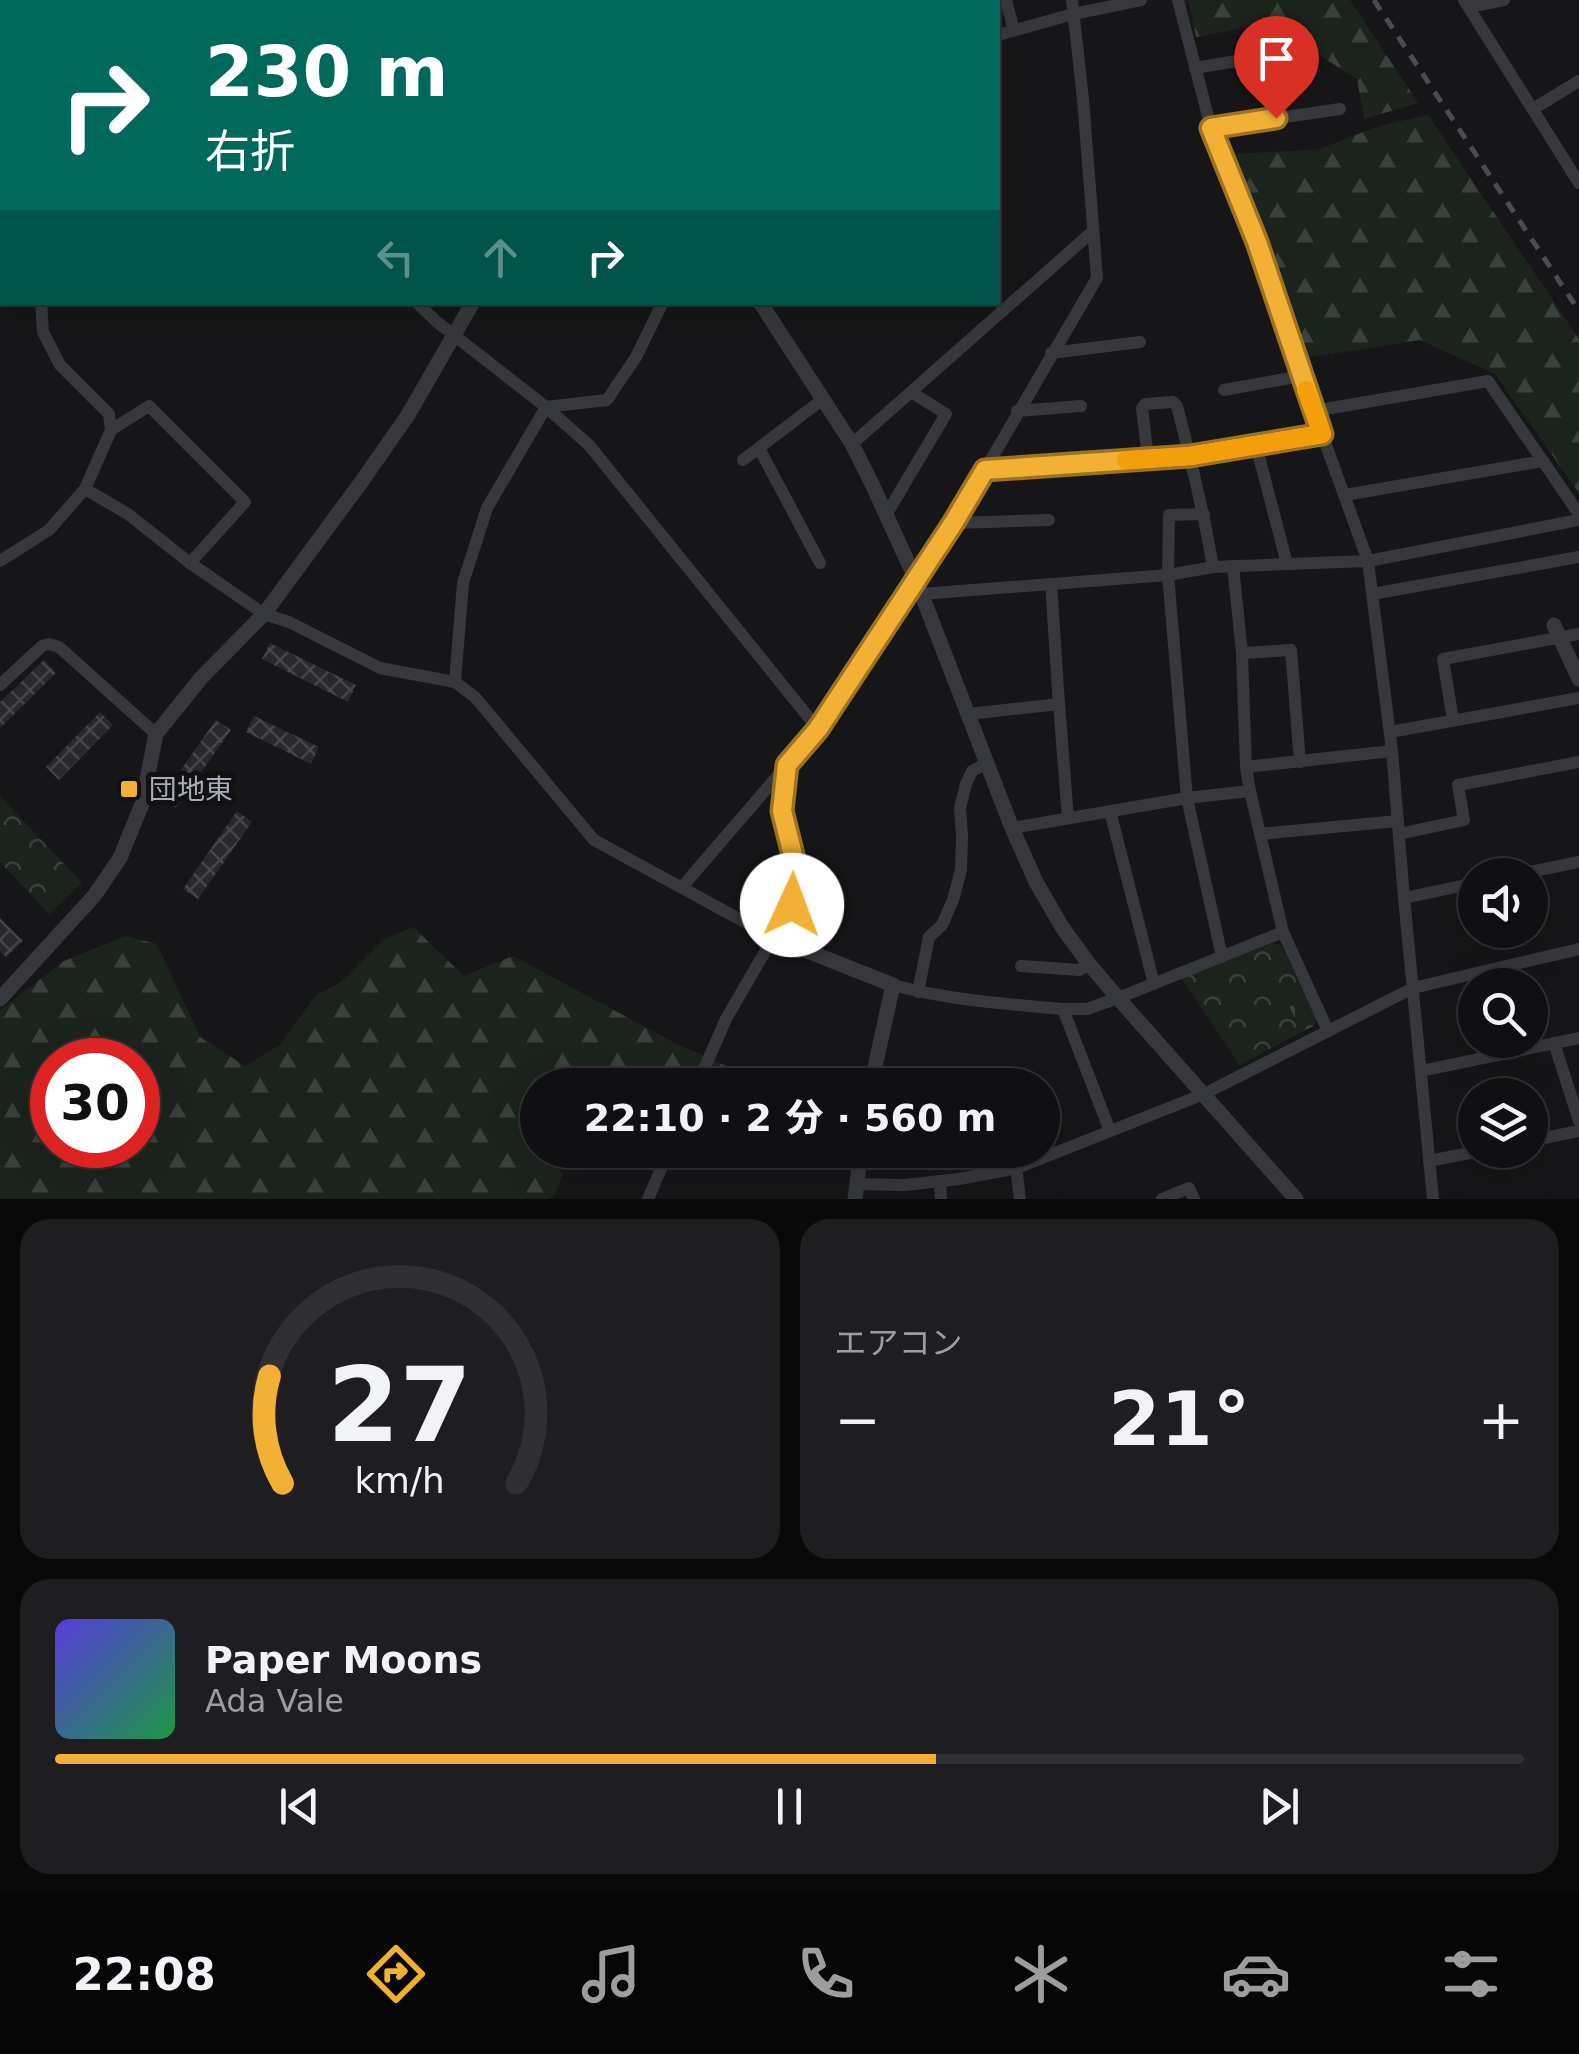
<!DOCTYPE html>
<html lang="ja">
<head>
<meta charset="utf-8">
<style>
	:root { --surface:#101012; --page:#1e1e20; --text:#f1f3f6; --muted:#9c9d9f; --line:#303032; --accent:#f2b134 }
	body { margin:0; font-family:"DejaVu Sans","Noto Sans JP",sans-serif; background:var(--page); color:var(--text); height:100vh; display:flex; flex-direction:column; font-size:38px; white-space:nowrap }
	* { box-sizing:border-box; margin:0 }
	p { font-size:32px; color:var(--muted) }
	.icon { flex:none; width:55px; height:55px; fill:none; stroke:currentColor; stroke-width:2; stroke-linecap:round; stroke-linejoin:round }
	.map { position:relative; height:1199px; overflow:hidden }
	.panel { display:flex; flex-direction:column; gap:20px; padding:20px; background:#09090a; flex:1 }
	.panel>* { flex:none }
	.hud { position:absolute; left:0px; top:0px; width:1000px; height:305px; box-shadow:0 10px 40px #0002,0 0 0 2px var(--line); background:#00695c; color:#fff; overflow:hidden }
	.tools { position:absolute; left:1458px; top:858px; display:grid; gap:20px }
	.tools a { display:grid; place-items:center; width:90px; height:90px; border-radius:50%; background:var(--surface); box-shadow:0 10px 40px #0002,0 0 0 2px var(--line); font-size:50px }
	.speed { position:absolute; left:30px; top:1038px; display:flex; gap:20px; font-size:50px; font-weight:700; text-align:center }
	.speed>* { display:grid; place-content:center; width:130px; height:130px; border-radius:50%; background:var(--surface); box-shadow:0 10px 40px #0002,0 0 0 2px var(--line); line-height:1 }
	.speed .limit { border:15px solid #d22; background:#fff; color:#111 }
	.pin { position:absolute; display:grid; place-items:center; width:85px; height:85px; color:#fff; margin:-102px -42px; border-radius:50% 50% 50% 0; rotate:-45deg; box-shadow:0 0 10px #0007 }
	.pin .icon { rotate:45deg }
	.me { position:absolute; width:110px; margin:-55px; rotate:2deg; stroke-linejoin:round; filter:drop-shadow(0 0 8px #0008) }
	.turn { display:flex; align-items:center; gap:35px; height:210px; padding:0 40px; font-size:45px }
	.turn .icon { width:130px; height:130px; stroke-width:2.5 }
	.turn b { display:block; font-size:70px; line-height:85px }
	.lanes { display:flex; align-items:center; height:95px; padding:0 40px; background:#0003; justify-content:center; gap:50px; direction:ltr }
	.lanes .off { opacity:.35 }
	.big { font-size:75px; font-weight:800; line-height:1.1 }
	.panel .card { flex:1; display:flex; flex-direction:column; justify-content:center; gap:15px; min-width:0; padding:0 35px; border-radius:30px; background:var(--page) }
	.panel .dial { align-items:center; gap:0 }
	.dial svg { height:260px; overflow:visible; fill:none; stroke:var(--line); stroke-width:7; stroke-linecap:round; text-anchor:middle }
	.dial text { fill:var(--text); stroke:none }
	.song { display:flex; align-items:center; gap:30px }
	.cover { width:120px; height:120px; border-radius:15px; background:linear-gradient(135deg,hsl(250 70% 55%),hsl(140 70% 35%)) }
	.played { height:10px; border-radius:5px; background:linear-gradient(90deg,var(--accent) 60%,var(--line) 60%) }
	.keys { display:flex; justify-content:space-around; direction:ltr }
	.heat { display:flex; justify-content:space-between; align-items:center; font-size:55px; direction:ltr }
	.panel .tiles { flex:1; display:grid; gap:20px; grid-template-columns:1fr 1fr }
	.card:last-child { grid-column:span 2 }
	.trip { position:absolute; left:520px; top:1068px; width:540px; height:100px; border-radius:50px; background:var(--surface); box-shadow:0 10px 40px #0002,0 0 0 2px var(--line); font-weight:800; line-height:100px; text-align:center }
	.tab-bar { display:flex; height:160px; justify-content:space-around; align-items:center; background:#060607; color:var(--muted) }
	.tab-bar .icon { width:70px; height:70px }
	.tab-bar .on { color:var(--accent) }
	.tab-bar b { font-size:45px; color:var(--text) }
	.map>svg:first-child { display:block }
	.forest { fill:url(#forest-firs); fill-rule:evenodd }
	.cemetery { fill:url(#cemetery-stones) }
	.park { fill:url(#park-crowns) }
	.building { fill:url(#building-cross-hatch) }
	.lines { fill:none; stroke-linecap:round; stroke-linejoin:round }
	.minor { stroke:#37383d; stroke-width:12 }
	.tertiary { stroke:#37383d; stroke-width:15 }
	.rail { stroke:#4a4c52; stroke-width:5; stroke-dasharray:12 10; stroke-linecap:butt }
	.route-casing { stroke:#9d7322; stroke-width:25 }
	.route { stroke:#f2b134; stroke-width:18 }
	.slow { stroke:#f59e0b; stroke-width:18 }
	.poi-dot { fill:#f2b134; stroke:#111113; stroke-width:4 }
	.labels { text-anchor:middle; stroke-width:10; stroke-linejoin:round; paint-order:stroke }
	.poi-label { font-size:28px; fill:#a8adb8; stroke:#111113; text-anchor:start }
</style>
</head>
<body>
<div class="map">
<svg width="1579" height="1199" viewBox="0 0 1579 1199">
	<defs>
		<pattern id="forest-firs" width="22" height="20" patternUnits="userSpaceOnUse" patternTransform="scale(2.5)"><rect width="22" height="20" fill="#1c231d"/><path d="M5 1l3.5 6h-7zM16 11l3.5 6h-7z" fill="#3a403c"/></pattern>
		<pattern id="cemetery-stones" width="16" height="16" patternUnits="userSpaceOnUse" patternTransform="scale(2.5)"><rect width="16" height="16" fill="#1c231d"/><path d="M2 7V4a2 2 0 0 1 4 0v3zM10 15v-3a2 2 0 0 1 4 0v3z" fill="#3a403c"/></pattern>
		<pattern id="park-crowns" width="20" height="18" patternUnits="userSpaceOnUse" patternTransform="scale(2.5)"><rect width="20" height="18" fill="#1c231d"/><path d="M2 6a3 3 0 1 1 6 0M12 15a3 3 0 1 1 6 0" fill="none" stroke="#3a403c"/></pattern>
		<pattern id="building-cross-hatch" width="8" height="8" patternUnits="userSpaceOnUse" patternTransform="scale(2.5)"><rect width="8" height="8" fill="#29292c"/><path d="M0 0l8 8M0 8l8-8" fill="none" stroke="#454548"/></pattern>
	</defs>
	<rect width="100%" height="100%" fill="#161618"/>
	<g class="forest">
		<path d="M1188,0h162l68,103 -54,16 -7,-40 -89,-56 -72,14z"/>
		<path d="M1428,115l151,224v154l-84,-119 -75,-34 -115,18 -28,-57 -49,-147 89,-4 62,-24z"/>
		<path d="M413,927l51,49 49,-20 164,88 92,41h-198l-8,-2 -1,2h-24v65h3l22,24 -9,22 -7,3h-547v-189l64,-49 61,-25 32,8 43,93 45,29 35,-21 35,-49 26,-14 42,-42zM52,1060h86v85h-86z"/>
	</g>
	<path class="cemetery" d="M1306,998l11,20 -3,8 -13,6 -12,-26z"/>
	<g class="park">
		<path d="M0,796l82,87 -33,31 -49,-52z"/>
		<path d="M1273,943l8,2 25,53 -17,9 12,25 -61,33 -59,-87z"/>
	</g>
	<g class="building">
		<path d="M270,643l86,42 -8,17 -86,-43z"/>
		<path d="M44,660l12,13 -56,55v-26z"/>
		<path d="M100,712l13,13 -54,55 -13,-13z"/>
		<path d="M254,716l65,31 -8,17 -65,-32z"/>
		<path d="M216,720l15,10 -55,78 -15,-10z"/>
		<path d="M237,811l15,11 -54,77 -15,-10z"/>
		<path d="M0,918l23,23 -17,16 -6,-6z"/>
	</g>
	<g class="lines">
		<g class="minor">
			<path d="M942,0v2"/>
			<path d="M1006,0l8,30"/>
			<path d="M1178,0l33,128 46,114 44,134 67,185 24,190 12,147 29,301"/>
			<path d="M1464,0l115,183"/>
			<path d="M491,2l1,-2"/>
			<path d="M683,2l4,-2"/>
			<path d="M751,2v-2"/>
			<path d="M815,2l1,-2"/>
			<path d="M865,2l10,-2"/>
			<path d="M1469,7l35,-7"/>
			<path d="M0,32l2,-1"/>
			<path d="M998,35l75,-21 68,-14"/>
			<path d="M1195,68l54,-9"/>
			<path d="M0,96l2,-1"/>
			<path d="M1533,109l46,-28"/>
			<path d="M1211,128l129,-19"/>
			<path d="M0,167l2,-1"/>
			<path d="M0,253l2,2"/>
			<path d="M41,302l2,30 17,33 49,49 2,16 -26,59 43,25 62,49 74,51 25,8 91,46 75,14 20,15 119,143 178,97"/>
			<path d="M416,302l21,20 109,85 43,38 229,284"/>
			<path d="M1051,353l89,-11"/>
			<path d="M1224,390l77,-14"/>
			<path d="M1017,411l64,-5"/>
			<path d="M1314,411l174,-30 91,133"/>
			<path d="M111,430l38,-24 96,96 -55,61"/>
			<path d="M852,444l240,-212"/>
			<path d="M1256,445l31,119"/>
			<path d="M759,448l61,115"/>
			<path d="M1148,458l-6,-50 3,-4 28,-2 4,4c14,54 27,107 36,161"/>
			<path d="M743,460l80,-61"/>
			<path d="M985,469l205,-13 133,-22"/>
			<path d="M1345,495l198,-34"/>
			<path d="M1204,514l-35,1 -1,60 19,223 35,159"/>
			<path d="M886,515l60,-101 -35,-22"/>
			<path d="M954,523l95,-3"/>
			<path d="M0,561l49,-31 36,-41"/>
			<path d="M1233,566l9,87 4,114 4,24 33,141 45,99"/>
			<path d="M921,594l247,-19 45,-8 155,-6 211,-41"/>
			<path d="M1372,594l207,-37"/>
			<path d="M1242,653l49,-3 9,112"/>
			<path d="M455,682l8,-99 24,-75 59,-101 61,-7 29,-43 27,-55"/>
			<path d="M0,685l42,-39 7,-2 10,3 97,87"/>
			<path d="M1059,704l9,114"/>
			<path d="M968,714l91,-10 -8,-120"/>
			<path d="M1453,720l-10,-61 136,-25"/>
			<path d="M1390,732l189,-34"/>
			<path d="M1246,767l146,-16"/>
			<path d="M1110,811l44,173"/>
			<path d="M1012,828l175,-30 63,-7"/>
			<path d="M1260,834l138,-13"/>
			<path d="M1399,834l65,-14 -6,-35 121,-23"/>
			<path d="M1515,875l64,-13"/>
			<path d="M682,887l136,-158 136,-206 143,-245 -14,-179 -11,-99"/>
			<path d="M1404,898l71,-15"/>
			<path d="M1021,966l58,4 10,-6"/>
			<path d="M893,985c55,15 113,19 170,24"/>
			<path d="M918,992l11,-55 13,-12 11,-25 8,-30 1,-35 -2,-27 6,-24 6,-13 15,-8"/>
			<path d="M1554,1043l25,78"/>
			<path d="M1421,1071l158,-33"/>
			<path d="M697,1085l29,-66 66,-114 4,-22 -2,-24 -12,-48 5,-46"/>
			<path d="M1110,1131l-47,-122h24l31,-11 165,-66"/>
			<path d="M1530,1141l49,-10"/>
			<path d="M1014,1150l6,49"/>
			<path d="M1429,1161l56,-11"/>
			<path d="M940,1181l1,18"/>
			<path d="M856,1184l49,1 54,-6 58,-11 187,-74 209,-106 166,-39"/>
			<path d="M648,1199l21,-49"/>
			<path d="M1162,1199l27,-11 5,11"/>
		</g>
		<g class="tertiary">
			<path d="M565,0l2,2"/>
			<path d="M760,302l92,142 20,40 44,96 96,248 24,54 26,45 27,37 29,34 178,201"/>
			<path d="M1554,625l25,54"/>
			<path d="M772,937l121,48 -22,100"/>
			<path d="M0,999l94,-103 26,-38 22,-54 14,-70 45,-56 63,-64 98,-133 46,-66 65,-113"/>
			<path d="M855,1199l6,-49"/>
		</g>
		<path class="rail" d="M1374,0l205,311"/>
	</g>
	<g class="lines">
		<g class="route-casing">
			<path id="route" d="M792,905l4,-22 -2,-24 -12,-48 5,-46 31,-36 136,-207 31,-52 205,-14 132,-22 -65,-192 -46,-114 65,-10"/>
		</g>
		<use href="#route" class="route"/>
		<path class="slow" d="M1126,460l64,-4 132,-22 -16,-44"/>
	</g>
	<rect class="poi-dot" x="119" y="779" width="20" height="20" rx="5"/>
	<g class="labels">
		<g class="poi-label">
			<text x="149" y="799">団地東</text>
		</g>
	</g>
</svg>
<div class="tools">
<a><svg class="icon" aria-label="sound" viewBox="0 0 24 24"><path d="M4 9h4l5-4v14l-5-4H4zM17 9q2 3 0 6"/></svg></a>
<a><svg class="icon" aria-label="search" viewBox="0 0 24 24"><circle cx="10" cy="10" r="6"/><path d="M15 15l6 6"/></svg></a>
<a><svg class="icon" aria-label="layers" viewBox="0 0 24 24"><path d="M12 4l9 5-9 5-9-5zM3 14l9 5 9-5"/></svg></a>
</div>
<div class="speed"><div class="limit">30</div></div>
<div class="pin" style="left:1276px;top:118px;background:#d93025"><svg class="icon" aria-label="arrive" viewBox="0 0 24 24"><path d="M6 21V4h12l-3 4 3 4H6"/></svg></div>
<svg class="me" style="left:792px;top:905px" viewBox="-20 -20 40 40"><circle r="19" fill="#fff"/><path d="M0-13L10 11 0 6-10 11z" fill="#f2b134"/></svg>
<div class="trip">22:10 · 2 分 · 560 m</div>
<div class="hud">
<div class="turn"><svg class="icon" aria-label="right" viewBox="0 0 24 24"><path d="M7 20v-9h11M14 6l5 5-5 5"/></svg><div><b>230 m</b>右折</div></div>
<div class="lanes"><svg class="icon off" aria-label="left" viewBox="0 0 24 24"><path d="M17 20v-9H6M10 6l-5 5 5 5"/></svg><svg class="icon off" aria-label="ahead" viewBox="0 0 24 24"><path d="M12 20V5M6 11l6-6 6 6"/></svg><svg class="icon" aria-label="right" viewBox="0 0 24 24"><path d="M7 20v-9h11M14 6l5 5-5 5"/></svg></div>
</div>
</div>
<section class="panel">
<div class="tiles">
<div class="card dial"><svg viewBox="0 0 100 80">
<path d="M14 69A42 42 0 1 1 86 69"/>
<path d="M14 69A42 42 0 0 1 10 36" stroke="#f2b134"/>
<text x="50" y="56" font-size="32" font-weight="700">27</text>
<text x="50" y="72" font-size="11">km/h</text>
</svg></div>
<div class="card"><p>エアコン</p>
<div class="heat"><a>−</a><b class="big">21°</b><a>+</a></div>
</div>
<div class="card">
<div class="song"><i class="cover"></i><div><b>Paper Moons</b><p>Ada Vale</p></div></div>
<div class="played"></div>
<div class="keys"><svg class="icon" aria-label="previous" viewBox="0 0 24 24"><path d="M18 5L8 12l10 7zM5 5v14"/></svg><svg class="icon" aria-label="pause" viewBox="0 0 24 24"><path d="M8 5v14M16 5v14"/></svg><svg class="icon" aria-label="next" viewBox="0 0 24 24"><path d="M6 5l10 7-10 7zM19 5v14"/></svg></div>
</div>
</div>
</section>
<nav class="tab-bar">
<b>22:08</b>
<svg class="icon on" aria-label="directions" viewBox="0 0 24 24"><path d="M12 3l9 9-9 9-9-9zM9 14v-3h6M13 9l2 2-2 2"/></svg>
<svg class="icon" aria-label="music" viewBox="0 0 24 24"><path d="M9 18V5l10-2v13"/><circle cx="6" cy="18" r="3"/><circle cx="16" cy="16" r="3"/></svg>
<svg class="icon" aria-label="phone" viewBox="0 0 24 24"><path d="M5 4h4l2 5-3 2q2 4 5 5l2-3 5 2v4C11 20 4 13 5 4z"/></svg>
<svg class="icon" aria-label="climate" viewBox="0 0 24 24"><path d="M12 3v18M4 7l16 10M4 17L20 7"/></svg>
<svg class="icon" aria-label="car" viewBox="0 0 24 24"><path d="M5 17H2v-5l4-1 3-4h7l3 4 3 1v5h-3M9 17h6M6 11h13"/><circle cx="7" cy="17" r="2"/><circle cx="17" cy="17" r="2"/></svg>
<svg class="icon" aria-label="filters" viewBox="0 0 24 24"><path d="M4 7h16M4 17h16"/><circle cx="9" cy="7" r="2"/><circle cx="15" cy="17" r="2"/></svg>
</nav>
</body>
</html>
